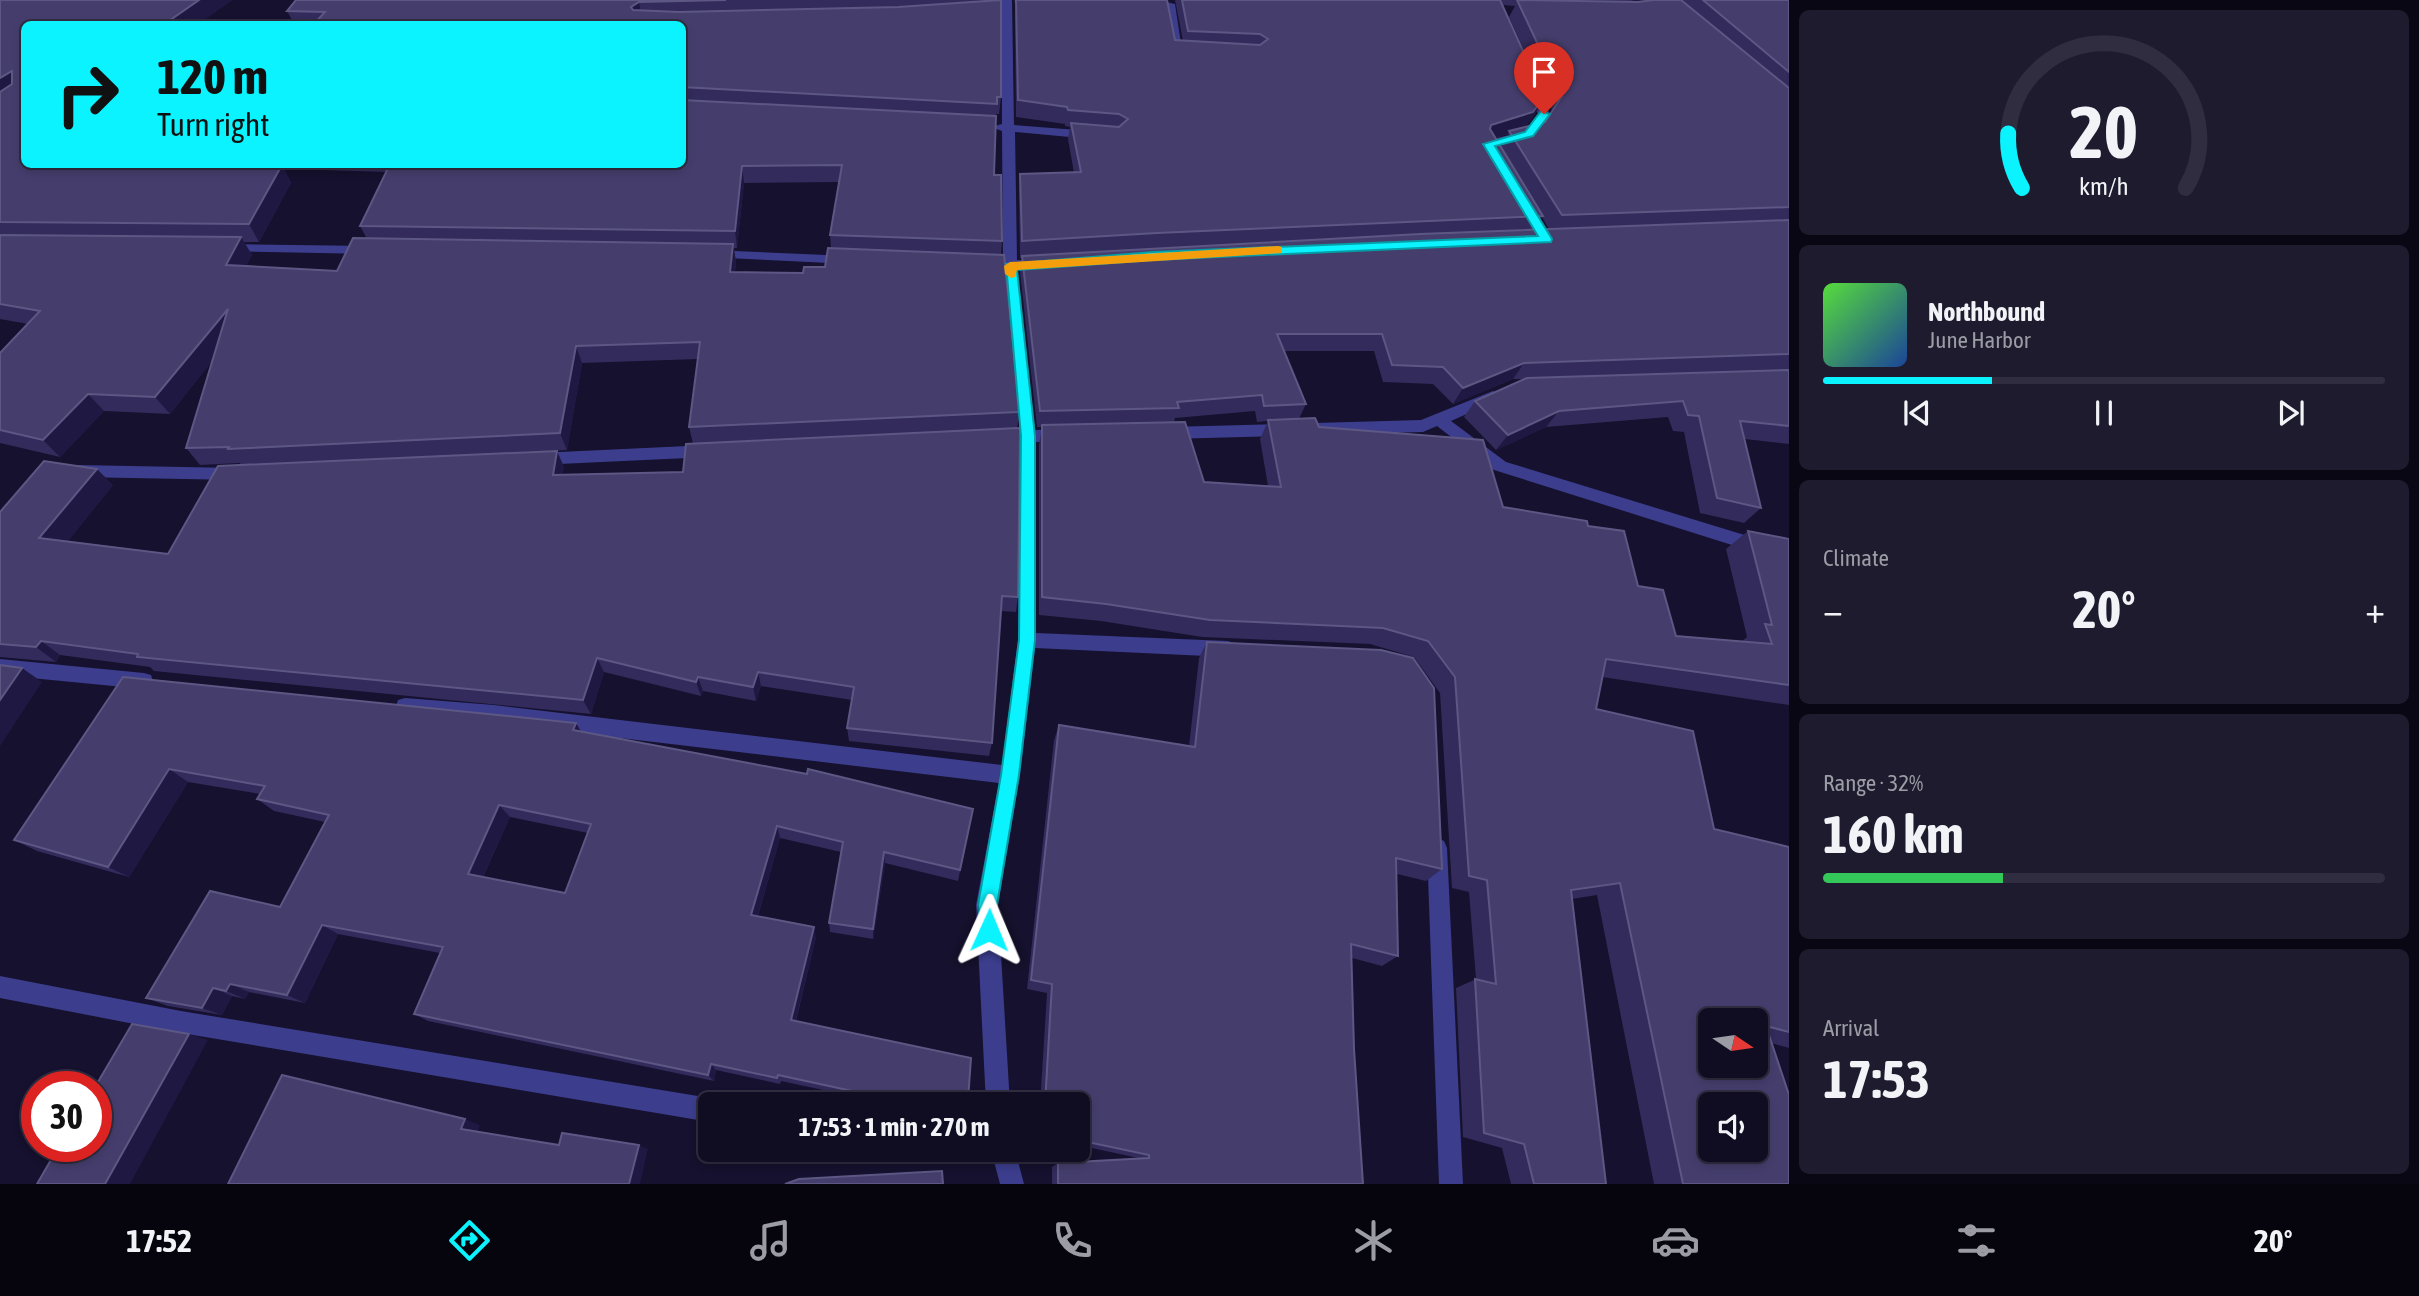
<!DOCTYPE html>
<html lang="en">
<head>
<meta charset="utf-8">
<style>
	:root { --surface:#100d22; --page:#1e1b2f; --text:#f1f3f6; --muted:#9c9ca5; --line:#302d40; --accent:#0af3ff }
	body { margin:0; font-family:"Asap Condensed",sans-serif; background:var(--page); color:var(--text); height:100vh; display:flex; flex-direction:column; font-size:26px; white-space:nowrap }
	* { box-sizing:border-box; margin:0 }
	p { font-size:23px; color:var(--muted) }
	.icon { flex:none; width:38px; height:38px; fill:none; stroke:currentColor; stroke-width:2; stroke-linecap:round; stroke-linejoin:round }
	.map { position:relative; flex:1; overflow:hidden }
	.side { display:flex; flex-direction:column; gap:10px; padding:10px; background:#090713; width:630px }
	.side>* { flex:none }
	.banner { position:absolute; left:21px; top:21px; width:665px; height:147px; border-radius:10px; box-shadow:0 4px 10px #0003,0 0 0 2px var(--line); background:#0af3ff; color:#111; overflow:hidden }
	.needle { width:46px; rotate:103deg }
	.buttons { position:absolute; left:1698px; top:1008px; display:grid; gap:14px }
	.buttons a { display:grid; place-items:center; width:70px; height:70px; border-radius:10px; background:var(--surface); box-shadow:0 4px 10px #0003,0 0 0 2px var(--line); font-size:35px }
	.speed { position:absolute; left:21px; top:1071px; display:flex; gap:14px; font-size:35px; font-weight:700; text-align:center }
	.speed>* { display:grid; place-content:center; width:91px; height:91px; border-radius:50%; background:var(--surface); box-shadow:0 4px 10px #0003,0 0 0 2px var(--line); line-height:1 }
	.speed .limit { border:10px solid #d22; background:#fff; color:#111 }
	.pin { position:absolute; display:grid; place-items:center; width:60px; height:60px; color:#fff; margin:-72px -30px; border-radius:50% 50% 50% 0; rotate:-45deg; box-shadow:0 0 7px #0007 }
	.pin .icon { rotate:45deg }
	.me { position:absolute; width:77px; margin:-38px; rotate:1deg; stroke-linejoin:round; filter:drop-shadow(0 0 5px #0008) }
	.turn { display:flex; align-items:center; gap:24px; height:147px; padding:0 21px; font-size:32px }
	.turn .icon { width:91px; height:91px; stroke-width:2.5 }
	.turn b { display:block; font-size:49px; line-height:60px }
	.big { font-size:52px; font-weight:700; line-height:1.1 }
	.side .widget { flex:1; display:flex; flex-direction:column; justify-content:center; gap:10px; min-width:0; padding:0 24px; border-radius:10px; background:var(--page) }
	.side .dial { align-items:center; gap:0 }
	.dial svg { height:182px; overflow:visible; fill:none; stroke:var(--line); stroke-width:7; stroke-linecap:round; text-anchor:middle }
	.dial text { fill:var(--text); stroke:none }
	.song { display:flex; align-items:center; gap:21px }
	.cover { width:84px; height:84px; border-radius:10px; background:linear-gradient(135deg,hsl(110 70% 55%),hsl(220 70% 35%)) }
	.played { height:7px; border-radius:4px; background:linear-gradient(90deg,var(--accent) 30%,var(--line) 30%) }
	.keys { display:flex; justify-content:space-around; direction:ltr }
	.heat { display:flex; justify-content:space-between; align-items:center; font-size:38px; direction:ltr }
	.charge { height:10px; border-radius:5px; background:linear-gradient(90deg,#34c759 32%,var(--line) 0) }
	.trip { position:absolute; left:698px; top:1092px; width:392px; height:70px; border-radius:10px; background:var(--surface); box-shadow:0 4px 10px #0003,0 0 0 2px var(--line); font-weight:700; line-height:70px; text-align:center }
	.tab-bar { display:flex; height:112px; justify-content:space-around; align-items:center; background:#06050e; color:var(--muted) }
	.tab-bar .icon { width:49px; height:49px }
	.tab-bar .selected { color:var(--accent) }
	.tab-bar b { font-size:32px; color:var(--text) }
	main { display:flex; flex:1; min-height:0 }
	.map>svg:first-child { display:block }
	.lines { fill:none; stroke-linecap:round; stroke-linejoin:round }
	.minor { fill:#3c3d8d; fill-rule:evenodd }
	.wall { fill:#322b5b; fill-rule:evenodd }
	.shaded-wall { fill:#1f1842 }
	.building { fill:#453e6d; stroke:#5d5784; stroke-width:2; fill-rule:evenodd }
	.route { fill:#0af3ff; stroke:#069ea6; stroke-width:2 }
	.slow { fill:#f59e0b }
</style>
</head>
<body>
<main>
<div class="map">
<svg width="1789" height="1184" viewBox="0 0 1789 1184">
	<rect width="100%" height="100%" fill="#15112e"/>
	<g class="lines">
		<g class="minor">
			<path d="M1002,0h10l2,125 77,6 6,4 -6,4 -76,-7 2,128h26l7,4 -7,4 -26,1 18,161 28,-1 8,6 -8,6 -27,1v191l192,8 6,2 3,6 -3,6 -6,2 -193,-9 -15,127 -22,130 12,199h-24l-10,-199 23,-122 -505,-60 -89,-9 -7,-2 -2,-6 2,-6 7,-2 89,7 508,60 16,-125 2,-197 -24,1 -8,-6 8,-6 24,-1 -17,-162h-20l-7,-4 7,-4 20,-1 -1,-129 -11,-4 11,-3z"/>
			<path d="M1166,2l9,2 7,46 9,1v4l-14,1 -6,-3z"/>
			<path d="M1527,83h8l15,31 -17,23 -37,9 6,9 -6,4 -4,-1 -9,-14 2,-3 40,-10 13,-17 -13,-29z"/>
			<path d="M224,244l147,2 7,4 -7,4 -152,-3 -2,-3z"/>
			<path d="M710,250l140,6 7,4 -7,4 -145,-7v-6z"/>
			<path d="M1493,391l8,5 -3,4 -47,21 55,41 245,75 38,7v14l-38,-7 -257,-81 -57,-44 -14,6 -109,3 -8,-6 8,-6 107,-3z"/>
			<path d="M1286,424l8,6 -8,6 -118,3 -8,-6 8,-6z"/>
			<path d="M709,445l8,6 -8,6 -171,8 -8,-6 8,-6z"/>
			<path d="M77,465l160,3 8,6 -8,6 -160,-3 -8,-6z"/>
			<path d="M0,659l144,14 7,2 2,6 -2,6 -7,2 -144,-14z"/>
			<path d="M1437,838l7,3 3,7 16,336h-24l-12,-336 3,-7z"/>
			<path d="M0,976l181,35 529,87 9,6h-9v18l-529,-89 -181,-35z"/>
			<path d="M991,1150h24l9,34h-24z"/>
		</g>
	</g>
	<g class="wall">
		<path d="M0,0h232l-34,24h-174v140h112l1,2 145,-1 9,18 -32,59h-15l8,13 -6,11 91,5 30,-32 -7,-13 27,-54 -64,-2 -3,-6h362v-140h-388l-7,-13 9,-11h705v97l-2,17h-3l-2,61 8,66 -1,14 19,157 -3,16 1,169 -2,15 -15,-1 -9,132 -3,13 -140,-15 -2,-13 5,-28 -91,-14 -5,15 -53,-10 -2,5 -97,-24 -13,42 -437,-43 -4,-4 -90,-12 -4,7 -56,-5v-145l113,-27 -46,57 101,12 73,-89 -1,-2 -40,2 -14,-17 26,-87 -42,53 -66,-3 -44,46 -60,-14v-90l28,-29 -28,-5zM839,182l-9,53 1,13 -6,19 -22,6 -68,-1 1,-10 -2,-14h3l7,-65zM698,359l-9,68 4,17 -10,28 -121,3 2,-8 -296,-3 299,-14 15,-87z"/>
		<path d="M1014,0h153l8,40 8,1 -8,-41h614v444l-44,-5 16,69 -17,15 -44,-10 -16,-81 -11,-1 -5,-14 -122,10 -50,23 -32,-33 11,-16 51,-22h-13l-60,25 -20,-20 -50,-2 -9,-31h-90l22,53 -7,15 204,88 85,19 50,60 38,50 66,5 5,-4 -21,-88 22,-18 41,8v166l-187,-28 -6,32 118,120 75,18v201l-18,-5 18,141h-135l-57,-289 -25,4 34,285h-95l-9,-36 -39,-11 -7,-149 20,-9 -7,-87 -17,-4 -12,-195 -26,-36 -44,-13 -168,-7 -101,-16 -62,-6v-170l3,-18h-5l-17,-155 2,-14h-2l-1,-67 1,-17 54,-1 -6,-34 2,-12 -5,-1v-2l-49,-7 -1,-102 1,-12h-1zM1503,5l12,1 -6,11 43,94 -7,11 -20,5 10,-13 9,-17zM1508,134l-7,13 -6,-9zM1542,217l7,12h-15zM1255,411l2,11 11,-1 -8,18 8,47 -64,-4 -30,-60 1,-4z"/>
		<path d="M1207,642l235,227 -16,12 -29,-7 1,82 -16,10 -30,-8 2,91 9,135h-311v-17l6,-4 80,-5 -60,-13v-41h-38l7,-111 -20,-4 27,-249 5,-15 130,21 10,-88z"/>
		<path d="M123,677l453,46 5,8 392,78 -15,72 -73,-18 -12,76 -43,-7 -1,-9 12,-71 -61,-14 -22,78 58,21 -20,84 172,79 -1,4 -30,-1v1h-48l-108,-23 -1,3 -64,-14 -2,11 -286,-60 -14,-7 26,-61 -102,-19 -33,69 -56,-11 -4,7 -13,-3 -10,19 -54,-9 -22,-8 134,-91 45,-85 -51,-11 -17,-12 3,-5 -72,-12 -59,95 -92,-26 -23,-11zM510,817l78,16 -23,60 -82,-16z"/>
	</g>
	<g class="shaded-wall">
		<path d="M199,0h33l-34,24h-31l-1,-1z"/>
		<path d="M1632,0h34l-38,7z"/>
		<path d="M639,2l3,16 -11,-11z"/>
		<path d="M150,20l3,4h-11z"/>
		<path d="M12,71l12,17 -24,15v-25z"/>
		<path d="M1544,97l-9,17 -12,15 -14,2 -1,3 -26,7 9,-16z"/>
		<path d="M282,165l9,18 -32,59 -10,-18z"/>
		<path d="M742,166l2,17 -7,65 -2,-17z"/>
		<path d="M241,237l11,18 -14,27 -12,-17z"/>
		<path d="M733,244l3,18 -3,27 -3,-17z"/>
		<path d="M228,309l12,17 -70,88 -15,-17z"/>
		<path d="M576,346l6,17 -15,87 -7,-17z"/>
		<path d="M1524,363l-11,16 -60,25 10,-16z"/>
		<path d="M88,394l16,17 -44,46 -17,-17z"/>
		<path d="M1559,411l-13,16 -50,23 12,-15z"/>
		<path d="M557,451l7,16 -4,24 -7,-16z"/>
		<path d="M97,469l16,16 -55,69 -19,-16z"/>
		<path d="M41,641l19,14 -4,7 -20,-15z"/>
		<path d="M597,658l7,14 -13,42 -8,-14z"/>
		<path d="M22,668l20,14 -42,64v-46z"/>
		<path d="M758,672l3,14 -5,15 -3,-14z"/>
		<path d="M698,677l5,14 -2,5 -5,-14z"/>
		<path d="M576,723l7,13 -10,-6z"/>
		<path d="M169,769l19,13 -59,95 -21,-10z"/>
		<path d="M499,805l11,12 -31,68 -11,-11z"/>
		<path d="M777,826l3,12 -25,87 -4,-10z"/>
		<path d="M884,852l1,11 -12,76v-10z"/>
		<path d="M322,925l16,9 -33,69 -18,-8z"/>
		<path d="M814,927l2,10 -22,90 -3,-7z"/>
		<path d="M230,984l19,8 -4,7 -19,-8z"/>
		<path d="M213,988l19,8 -10,19 -20,-7z"/>
		<path d="M189,1034l19,6 -78,144h-25z"/>
		<path d="M711,1064l5,6 -2,11 -6,-6z"/>
		<path d="M465,1119l15,6 -3,8 -16,-4z"/>
		<path d="M639,1145l9,4 -8,35h-11z"/>
	</g>
	<g class="building">
		<path d="M0,0h199l-33,23 -16,-3 -8,4h-118v140h101l-2,2 159,-1 -33,59 -249,-2v-130l12,-8v-13l-12,7z"/>
		<path d="M296,0h430l-87,2 -8,5 2,3 46,2 219,-5 103,-7v97h-4v7l-315,-17v-63h-368l11,-12 -38,-1z"/>
		<path d="M1016,0h151l8,40 85,5 8,-6 -8,-5 -72,-3 -6,-31h318l44,97 -11,15 -42,13 -1,4 53,87 -386,17 -135,8 -2,-67 61,-2 -10,-49 48,4 9,-8 -9,-5 -51,-4 -1,-3 -49,-7z"/>
		<path d="M1517,0l121,2 15,-2h28l108,88v119l-227,8 -53,-84 36,-9 17,-26z"/>
		<path d="M1703,0h86v72z"/>
		<path d="M682,100l314,16 -2,59h7l1,66 -172,-6 12,-70 -100,1 -7,65 -375,-5 30,-62h292z"/>
		<path d="M1789,220v134l-265,9 -61,25 -20,-21 -51,-2 -10,-31h-105l29,70 -42,2 -2,-11 -85,7 2,6 -139,3 -18,-155 398,-22z"/>
		<path d="M0,235l241,2 -15,28 111,6 16,-33 380,6 -3,28 73,1 1,-6h21l3,-19 176,7 16,157 -331,15 11,-85 -124,4 -16,87 -332,16 1,-2 -43,1 42,-139 -73,88 -67,-3 -45,46 -43,-10v-77l40,-42 -40,-7z"/>
		<path d="M1789,370v56l-49,-5 21,87 -44,-10 -18,-82 -11,-1 -5,-14 -124,10 -51,24 -33,-34 52,-23z"/>
		<path d="M1315,418l4,9 164,13 20,67 84,14 1,5 36,5 14,55 25,4 13,46 96,8 -7,-20 7,1 -24,-94 41,8v146l-183,-26 -10,50 97,22 21,98 75,18v185l-23,-6 23,69v89h-106l-63,-301 -49,7 35,294h-72l-10,-40 -40,-11 -9,-154 21,5 -9,-104 -18,-4 -14,-199 -27,-36 -45,-13 -173,-8 -104,-16 -64,-7v-172l143,-3 19,60 77,5 -13,-67zM1710,1020h45v46h-45zM1710,1104h45v46h-45z"/>
		<path d="M1020,428l-2,169 -16,-1 -10,147 -145,-15 7,-41 -96,-15 -5,15 -55,-10 -2,5 -99,-24 -14,42 -446,-43 1,-3 -97,-13 -5,6 -36,-3v-132l44,-51 53,8 -58,69 129,16 50,-88 339,-15 -4,24 130,-3 3,-28z"/>
		<path d="M1207,642l174,8 32,8 21,30 8,181 -46,-11 2,98 -47,-12 3,105 9,135h-305v-21l91,-5v-3l-71,-15v-36h-33l7,-120 -21,-4 28,-255 136,22z"/>
		<path d="M0,665l22,3 -22,32z"/>
		<path d="M123,677l453,46 -3,7 234,44 1,-5 165,40 -13,61 -76,-18 -11,77 -44,-6 14,-81 -66,-16 -26,89 63,12 -23,93 180,38 -3,42 -31,-2v6h-25l-134,-29 -1,3 -66,-14 -3,11 -294,-61 29,-67 -121,-22 -35,70 -57,-11 -4,7 -13,-3 -11,20 -56,-10 64,-107 70,16 49,-92 -72,-16 8,-13 -96,-17 -61,98 -94,-27zM499,805l92,19 -26,69 -97,-19z"/>
		<path d="M132,1024l57,10 -84,150h-68l22,-38h37v-59h-1z"/>
		<path d="M282,1075l183,44 -4,10 98,16 3,-12 77,12 -10,39h-401z"/>
		<path d="M942,1171l1,13h-158l14,-5z"/>
	</g>
	<path class="route" d="M1541,111l9,3 -17,22 -38,10 57,93 -1,3 -398,18 -136,10 18,166v204l-16,135 -22,130 1,25 -3,7 -6,3 -7,-3 -4,-32 23,-130 18,-135 2,-204 -15,-172 147,-12 385,-16 -55,-92 42,-12z"/>
	<path class="slow" d="M1278,246l4,1v6l-265,17 -2,7 -4,1 -6,-4 -1,-8 6,-4z"/>
</svg>
<div class="buttons">
<a><svg class="needle" viewBox="-14 -14 28 28"><path d="M0-13l5 13h-10z" fill="#e53935"/><path d="M0 13l5-13h-10z" fill="#9c9ca5"/></svg></a>
<a><svg class="icon" aria-label="sound" viewBox="0 0 24 24"><path d="M4 9h4l5-4v14l-5-4H4zM17 9q2 3 0 6"/></svg></a>
</div>
<div class="speed"><div class="limit">30</div></div>
<div class="pin" style="left:1544px;top:114px;background:#d93025"><svg class="icon" aria-label="arrive" viewBox="0 0 24 24"><path d="M6 21V4h12l-3 4 3 4H6"/></svg></div>
<svg class="me" style="left:989px;top:930px" viewBox="-20 -20 40 40"><path d="M0-17L14 15 0 8-14 15z" fill="#0af3ff" stroke="#fff" stroke-width="4"/></svg>
<div class="trip">17:53 · 1 min · 270 m</div>
<div class="banner">
<div class="turn"><svg class="icon" aria-label="right" viewBox="0 0 24 24"><path d="M7 20v-9h11M14 6l5 5-5 5"/></svg><div><b>120 m</b>Turn right</div></div>
</div>
</div>
<section class="side">
<div class="widget dial"><svg viewBox="0 0 100 80">
<path d="M14 69A42 42 0 1 1 86 69"/>
<path d="M14 69A42 42 0 0 1 8 45" stroke="#0af3ff"/>
<text x="50" y="56" font-size="32" font-weight="700">20</text>
<text x="50" y="72" font-size="11">km/h</text>
</svg></div>
<div class="widget">
<div class="song"><i class="cover"></i><div><b>Northbound</b><p>June Harbor</p></div></div>
<div class="played"></div>
<div class="keys"><svg class="icon" aria-label="previous" viewBox="0 0 24 24"><path d="M18 5L8 12l10 7zM5 5v14"/></svg><svg class="icon" aria-label="pause" viewBox="0 0 24 24"><path d="M8 5v14M16 5v14"/></svg><svg class="icon" aria-label="next" viewBox="0 0 24 24"><path d="M6 5l10 7-10 7zM19 5v14"/></svg></div>
</div>
<div class="widget"><p>Climate</p>
<div class="heat"><a>−</a><b class="big">20°</b><a>+</a></div>
</div>
<div class="widget"><p>Range · 32%</p><b class="big">160 km</b><div class="charge"></div></div>
<div class="widget"><p>Arrival</p><b class="big">17:53</b></div>
</section>
</main>
<nav class="tab-bar">
<b>17:52</b>
<svg class="icon selected" aria-label="directions" viewBox="0 0 24 24"><path d="M12 3l9 9-9 9-9-9zM9 14v-3h6M13 9l2 2-2 2"/></svg>
<svg class="icon" aria-label="music" viewBox="0 0 24 24"><path d="M9 18V5l10-2v13"/><circle cx="6" cy="18" r="3"/><circle cx="16" cy="16" r="3"/></svg>
<svg class="icon" aria-label="phone" viewBox="0 0 24 24"><path d="M5 4h4l2 5-3 2q2 4 5 5l2-3 5 2v4C11 20 4 13 5 4z"/></svg>
<svg class="icon" aria-label="climate" viewBox="0 0 24 24"><path d="M12 3v18M4 7l16 10M4 17L20 7"/></svg>
<svg class="icon" aria-label="car" viewBox="0 0 24 24"><path d="M5 17H2v-5l4-1 3-4h7l3 4 3 1v5h-3M9 17h6M6 11h13"/><circle cx="7" cy="17" r="2"/><circle cx="17" cy="17" r="2"/></svg>
<svg class="icon" aria-label="filters" viewBox="0 0 24 24"><path d="M4 7h16M4 17h16"/><circle cx="9" cy="7" r="2"/><circle cx="15" cy="17" r="2"/></svg>
<b>20°</b>
</nav>
</body>
</html>
